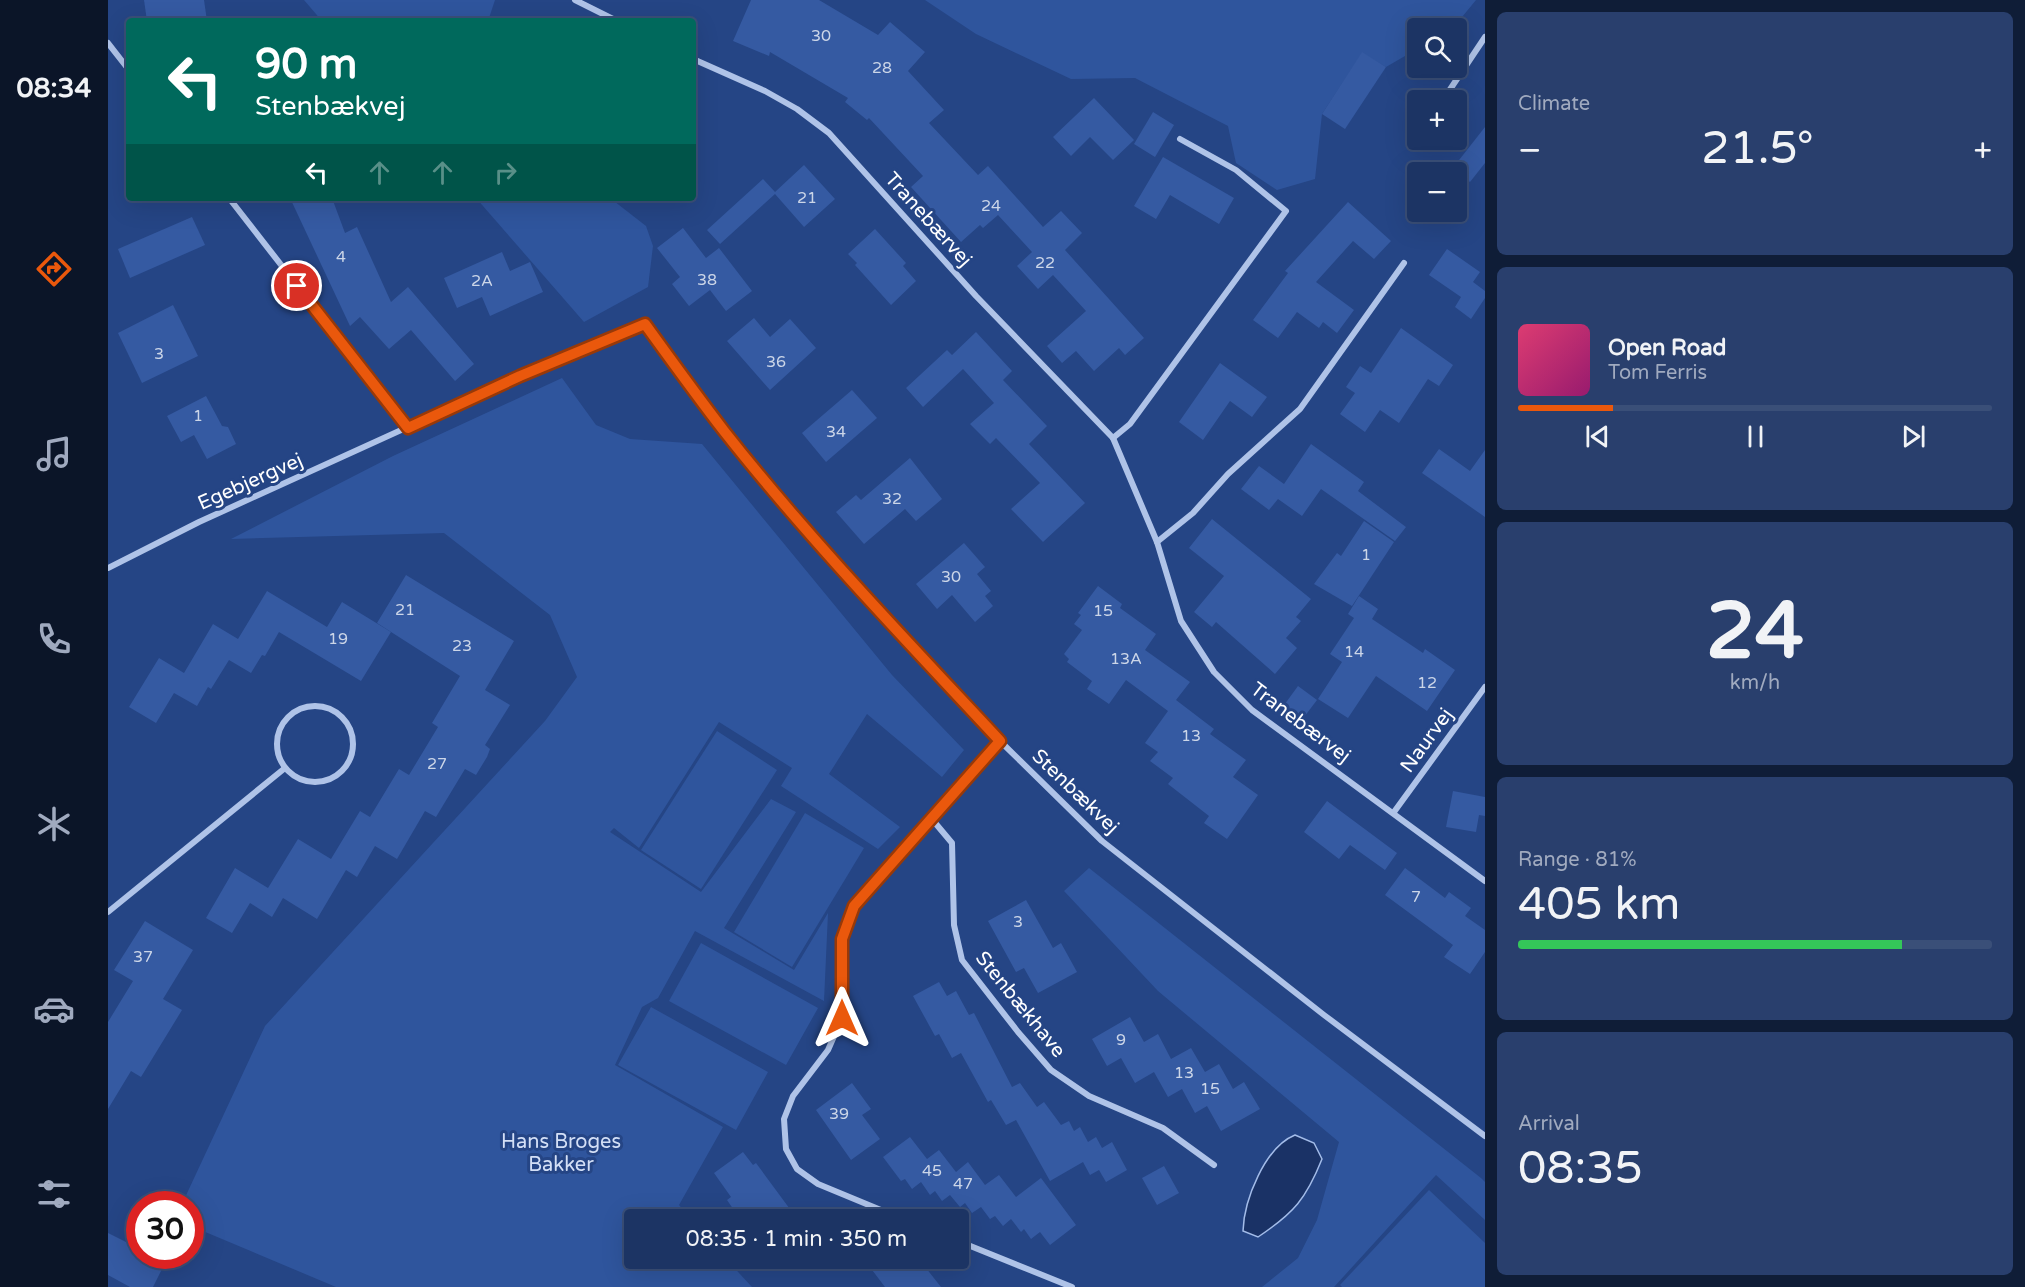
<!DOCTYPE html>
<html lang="en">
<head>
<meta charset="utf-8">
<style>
	:root { --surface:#1c3464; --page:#293f6d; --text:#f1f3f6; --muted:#a0aabf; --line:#3a4f78; --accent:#ea580c }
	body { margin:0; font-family:"Varela Round",sans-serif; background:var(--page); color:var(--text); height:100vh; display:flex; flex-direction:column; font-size:22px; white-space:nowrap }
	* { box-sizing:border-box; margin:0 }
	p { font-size:20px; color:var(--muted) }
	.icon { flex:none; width:33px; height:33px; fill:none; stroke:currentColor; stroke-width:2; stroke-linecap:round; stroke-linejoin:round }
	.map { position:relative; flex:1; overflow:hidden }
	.sheet { display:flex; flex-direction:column; gap:12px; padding:12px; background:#0f1d37; width:540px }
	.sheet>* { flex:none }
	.top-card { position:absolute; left:18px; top:18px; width:570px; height:183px; border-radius:6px; box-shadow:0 6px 24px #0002,0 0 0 2px var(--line); background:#00695c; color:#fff; overflow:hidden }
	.buttons { position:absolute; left:1299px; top:18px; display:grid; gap:12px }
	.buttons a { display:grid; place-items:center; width:60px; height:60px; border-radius:6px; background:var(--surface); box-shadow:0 6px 24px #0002,0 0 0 2px var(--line); font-size:30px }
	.speed { position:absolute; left:18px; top:1191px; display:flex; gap:12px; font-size:30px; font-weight:700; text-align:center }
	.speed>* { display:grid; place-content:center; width:78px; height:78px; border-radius:50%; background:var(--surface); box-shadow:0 6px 24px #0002,0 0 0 2px var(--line); line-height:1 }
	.speed .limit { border:9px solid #d22; background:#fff; color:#111 }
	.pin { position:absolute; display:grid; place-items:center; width:51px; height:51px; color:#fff; margin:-26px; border:3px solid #fff; border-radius:50%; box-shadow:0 2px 6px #0007 }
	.me { position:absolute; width:66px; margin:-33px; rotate:0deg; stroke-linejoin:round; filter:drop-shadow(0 0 4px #0008) }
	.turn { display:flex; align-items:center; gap:21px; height:126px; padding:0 30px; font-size:27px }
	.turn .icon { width:78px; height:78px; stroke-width:2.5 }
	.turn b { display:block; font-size:42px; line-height:51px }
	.lanes { display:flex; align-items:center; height:57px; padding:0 30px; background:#0003; justify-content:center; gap:30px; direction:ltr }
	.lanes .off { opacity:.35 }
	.big { font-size:45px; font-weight:600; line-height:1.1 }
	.sheet .widget { flex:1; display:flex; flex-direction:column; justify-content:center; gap:9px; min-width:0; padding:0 21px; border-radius:9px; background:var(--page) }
	.sheet .dial { align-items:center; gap:0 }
	.dial b { font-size:78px; line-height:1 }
	.song { display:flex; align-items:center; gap:18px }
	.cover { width:72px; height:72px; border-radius:9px; background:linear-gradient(135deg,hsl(340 70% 55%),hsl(320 70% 35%)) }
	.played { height:6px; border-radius:3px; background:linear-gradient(90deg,var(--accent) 20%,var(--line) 20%) }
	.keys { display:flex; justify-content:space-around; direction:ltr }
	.heat { display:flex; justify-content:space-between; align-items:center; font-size:33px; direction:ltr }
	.charge { height:9px; border-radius:4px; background:linear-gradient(90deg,#34c759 81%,var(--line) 0) }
	.trip { position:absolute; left:516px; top:1209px; width:345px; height:60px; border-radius:6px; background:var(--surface); box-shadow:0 6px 24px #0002,0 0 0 2px var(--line); font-weight:600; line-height:60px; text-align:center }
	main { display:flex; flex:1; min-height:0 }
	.menu { display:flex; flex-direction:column; width:108px; justify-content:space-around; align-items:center; background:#0b1528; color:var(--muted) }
	.menu .icon { width:42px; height:42px }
	.menu .selected { color:var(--accent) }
	.menu b { font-size:27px; color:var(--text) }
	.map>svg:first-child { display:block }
	.green { fill:#2f559d }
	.water { fill:#1a3266; stroke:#a3bce9; stroke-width:1.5 }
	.building { fill:#355aa2 }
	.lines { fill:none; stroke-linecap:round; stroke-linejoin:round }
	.street { stroke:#afc3e8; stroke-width:6 }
	.route-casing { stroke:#983908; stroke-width:15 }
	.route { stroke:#ea580c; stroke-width:10 }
	.labels { text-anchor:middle; stroke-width:6; stroke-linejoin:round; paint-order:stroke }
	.number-label { font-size:16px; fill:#ccd6e8 }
	.street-label { font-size:20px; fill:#fff; stroke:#254585 }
	.park-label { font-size:20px; fill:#d3dff6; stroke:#254585 }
</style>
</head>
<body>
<main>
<nav class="menu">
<b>08:34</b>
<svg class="icon selected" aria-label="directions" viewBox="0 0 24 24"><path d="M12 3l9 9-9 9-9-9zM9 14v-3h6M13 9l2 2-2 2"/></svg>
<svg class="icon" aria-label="music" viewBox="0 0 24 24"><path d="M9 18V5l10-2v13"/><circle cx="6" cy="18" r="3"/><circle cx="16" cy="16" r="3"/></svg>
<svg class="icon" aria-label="phone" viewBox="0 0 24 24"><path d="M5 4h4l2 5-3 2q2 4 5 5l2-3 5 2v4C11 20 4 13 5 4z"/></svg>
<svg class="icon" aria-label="climate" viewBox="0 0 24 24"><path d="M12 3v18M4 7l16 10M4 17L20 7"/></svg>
<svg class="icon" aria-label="car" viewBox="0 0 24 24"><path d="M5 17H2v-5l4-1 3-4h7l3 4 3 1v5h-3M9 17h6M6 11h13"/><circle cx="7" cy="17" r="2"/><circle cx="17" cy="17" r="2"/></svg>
<svg class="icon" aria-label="filters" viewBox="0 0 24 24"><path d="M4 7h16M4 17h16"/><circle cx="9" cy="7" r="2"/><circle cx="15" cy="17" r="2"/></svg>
</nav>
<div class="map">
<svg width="1377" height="1287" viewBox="0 0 1377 1287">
	<rect width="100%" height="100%" fill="#254585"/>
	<g class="green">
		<path d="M196,0h191l-7,21h-166z"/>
		<path d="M817,0h551l-23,28h-35l-1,21 -31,18 -24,-14 -40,61 -7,65 -38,11 -41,-27 -8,-37 -93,-48 -64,1 -95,-45z"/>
		<path d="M368,198h134l36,28 7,20 -5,41 -64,35z"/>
		<path d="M454,378l34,47 34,14 72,5 190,231 72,75 -22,27 -75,-63 -38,60 71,53 -22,22 -97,-63 11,-18 -73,-46 -80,126 -25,-20 -4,4 91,60 70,-93 25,13 -72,116 70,42 34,-57 -4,88 -129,-70 -37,67 -16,9 -27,58 108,62 -44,78 12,14 -57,1v38l92,1 26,28h-416l-145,-61 -1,-22h-8l83,-178 280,-305 32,-44 -27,-62 -106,-82 -213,6 162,-83z"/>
		<path d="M609,731l60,39 -76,119 -60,-39z"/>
		<path d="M697,813l59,35 -72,119 -58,-35z"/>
		<path d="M981,868l392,310 4,4v38l-49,-45 -102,112h-72l36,-29 19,-38 22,-78 -181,-151 -94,-100z"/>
		<path d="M593,943l117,65 -32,57 -117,-64z"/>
		<path d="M543,1007l117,65 -32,58 -118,-65z"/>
		<path d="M1321,1190l56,53v44h-143l-2,-2z"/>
	</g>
	<path class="water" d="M1187,1135l19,8 8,16c-16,40 -28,54 -64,78l-15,-6c1,-31 22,-84 52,-96z"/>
	<g class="building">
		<path d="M36,0h60l3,21h-60z"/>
		<path d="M643,0h68l59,35 12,-13 35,30 -17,19 36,39 -15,13 49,52 10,-9 55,61 18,-16 21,22 -17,17 79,88 -19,17 -6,-7 -25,23 -18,-20 -14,12 -15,-17 39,-35 -33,-36 -15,14 -21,-23 15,-14 -34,-37 -15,13 -3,-3 -19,17 -50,-55 12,-11 -54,-58 -2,2 -22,-18 3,-4 -78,-46 -1,4 -36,-15z"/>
		<path d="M1254,52l24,15 -41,62 -23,-15z"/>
		<path d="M986,98l40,42 -21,20 -23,-23 -19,19 -18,-19z"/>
		<path d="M1045,112l21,13 -19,32 -21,-13z"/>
		<path d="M1377,127v36l-15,19 -18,-13z"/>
		<path d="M1055,157l71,41 -15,26 -49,-29 -14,24 -22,-13z"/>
		<path d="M696,165l31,34 -31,28 -29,-33 -55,50 -13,-14 56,-51 12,13z"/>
		<path d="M182,198h42l13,35 12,-6 34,75 17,-15 66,77 -19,17 -44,-51 -22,19 -29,-32 -10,9z"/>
		<path d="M1240,202l43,39 -17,18 -21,-18 -37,41 38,28 -17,23 -14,-11 -4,6 -22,-16 -19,26 -25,-18 35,-47 -3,-2z"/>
		<path d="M84,217l13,28 -75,33 -12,-29z"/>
		<path d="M575,228l23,30 13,-10 33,43 -26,20 -16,-21 -21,16 -17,-22 8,-7 -23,-29z"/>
		<path d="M767,229l31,34 -3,3 13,15 -25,24 -36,-40 2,-2 -9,-9z"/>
		<path d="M1339,249l33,23 -7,10 12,9v7l-14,21 -16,-12 6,-10 -32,-22z"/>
		<path d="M394,252l8,19 20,-9 13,30 -53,24 -8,-19 -25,11 -13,-30z"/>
		<path d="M65,305l25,51 -56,27 -24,-50z"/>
		<path d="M646,318l16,19 20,-18 26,29 -46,42 -43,-49z"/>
		<path d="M1293,328l52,37 -14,21 -11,-7 -29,44 -19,-13 -15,22 -25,-18 15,-21 -9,-6 14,-21 11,7z"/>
		<path d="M868,332l36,39 -9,9 44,46 -18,18 56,59 -42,39 -32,-33 29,-26 -44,-45 -6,6 -20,-20 24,-21 -31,-34 -40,38 -17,-19 41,-38 5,5z"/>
		<path d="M1112,363l47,34 -15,20 -22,-16 -27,39 -24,-18z"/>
		<path d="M744,390l25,28 -51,44 -24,-29z"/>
		<path d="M98,396l16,30 6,1 8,17 -29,15 -13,-24 -13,7 -14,-26z"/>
		<path d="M1203,444l53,38 -6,9 48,36 -11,14 -74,-52 -19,27 -24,-17 -9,11 -28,-21 18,-23 25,18z"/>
		<path d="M1331,449l31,22 15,-21v67l-63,-44z"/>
		<path d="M802,458l32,41 -26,22 -11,-12 -41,35 -28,-32 20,-17 5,5z"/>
		<path d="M1104,519l99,80 -15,18 5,4 -15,17 11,10 -22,26 -59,-52 -4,5 -18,-15 30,-36 -35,-28z"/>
		<path d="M1256,521l30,21 -42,64 -38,-22 23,-31 4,3z"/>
		<path d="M856,543l21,24 -8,7 14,17 -6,5 8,10 -18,16 -23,-27 -15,14 -21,-25z"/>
		<path d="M298,575l108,66 -29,49 25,15 -25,40 5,4 -3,8 -11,18 -11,-6 -29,48 -11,-6 -28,48 -22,-13 -18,31 -11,-7 -29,49 -34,-21 -11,19 -22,-14 -18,30 -26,-15 29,-50 33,20 30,-49 33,20 29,-48 10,6 29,-48 10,6 29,-48 -6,-4 28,-47 -83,-53z"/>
		<path d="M990,586l24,18 -2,4 36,26 -11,16 45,32 -14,18 38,29 -4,5 36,26 -13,17 25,18 -31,44 -23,-16 5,-7 -41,-32 5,-6 -23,-17 8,-9 -13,-9 23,-32 -42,-31 -17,24 -22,-15 5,-8 -25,-19 2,-3 -5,-5 18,-24 -8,-6 7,-9 -3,-2z"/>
		<path d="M159,591l60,36 15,-25 49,30 -30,49 -82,-49 -14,24 -3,-1 -11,18 -22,-13 -18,29 -3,-2 -11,19 -23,-13 -18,30 -27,-16 30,-49 25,15 29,-49 25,15z"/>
		<path d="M1251,596l19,13 -6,10 51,34 2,-4 30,21 -28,41 -51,-35 -28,42 -30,-19 24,-37 -12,-8 24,-36 -6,-4z"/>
		<path d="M1190,686l19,14 -19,25 -19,-13z"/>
		<path d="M1345,791l32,6v19l-6,-1 -3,17 -30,-5z"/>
		<path d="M1219,801l70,52 -12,17 -35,-25 -11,14 -35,-27z"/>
		<path d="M1297,868l40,30 4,-6 22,16 -6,8 20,14v22l-15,22 -26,-17 9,-12 -68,-50z"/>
		<path d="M918,900l27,48 8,-5 16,29 -39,21 -14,-25 -8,4 -28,-51z"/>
		<path d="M37,921l48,29 -30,49 19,11 -41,67 -10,-6 -23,38v-87l25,-41 -19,-11z"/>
		<path d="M831,982l8,14 9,-5 13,24 5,-2 38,74 8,-4 17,24 7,-5 17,23 8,-4 5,10 6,-4 8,15 8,-5 6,11 10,-6 15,28 -21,12 -7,-12 -9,5 -7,-13 -33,19 -34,-61 -10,5 -15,-25 -3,2 -27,-49 -9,5 -13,-24 -4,2 -22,-40z"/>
		<path d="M1022,1017l14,25 14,-8 13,25 20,-11 14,24 14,-8 14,25 11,-7 16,27 -39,22 -14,-25 -12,7 -13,-24 -14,8 -14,-25 -19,11 -14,-25 -14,8 -15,-27z"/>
		<path d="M744,1083l19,26 -9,6 18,24 -29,21 -35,-50z"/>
		<path d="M802,1137l17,22 12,-9 17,22 12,-10 17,23 14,-10 17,22 25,-19 35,47 -26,20 -10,-13 -9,7 -7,-10 -3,3 -10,-13 -8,7 -8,-10 -5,3 -9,-12 -9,6 -7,-10 -5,4 -10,-12 -8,6 -7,-10 -5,4 -9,-13 -9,7 -7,-10 -4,2 -18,-24z"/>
		<path d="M635,1152l10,13 3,-2 42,57 -58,-1 -13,-19 4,-3 -17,-24z"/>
		<path d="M1056,1166l15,27 -22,12 -15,-27z"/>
		<path d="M0,1233l32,16v7h11l14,7 -12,24h-23l-22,-12z"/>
		<path d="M755,1258h45l7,10 7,-5 19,24h-56z"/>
	</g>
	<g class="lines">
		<g class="street">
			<path d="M467,0l42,21"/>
			<path d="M0,43l21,27"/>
			<path d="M585,59l72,32 32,18 32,24 147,163 137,142 44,104 24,79 33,51 38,38 233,171"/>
			<path d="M1335,100l42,-63"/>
			<path d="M121,198l179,230"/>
			<path d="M1005,438l17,-14 156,-213 -50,-41 -56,-31"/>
			<path d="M1049,542l36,-29 35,-39 72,-65 104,-146"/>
			<path d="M0,568l91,-46 321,-146 125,-52 79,107 166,192 110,118 102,100 222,174 161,121"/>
			<circle cx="207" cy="744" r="38"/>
			<path d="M1286,812l91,-125"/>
			<path d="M823,818l21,25 2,82 8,35 56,72 33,38 38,26 74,32 51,37"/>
			<path d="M0,912l177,-144"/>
			<path d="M797,1220l-87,-36 -21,-15 -11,-20 -2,-30 9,-23 35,-46 14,-32v-79l12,-33 146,-165"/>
			<path d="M850,1241l114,46"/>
		</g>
	</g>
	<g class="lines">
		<g class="route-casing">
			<path id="route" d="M189,286l111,142 112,-52 125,-52c26,36 52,72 79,107 85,108 182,209 276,310l-146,165 -12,33v79"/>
		</g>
		<use href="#route" class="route"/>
	</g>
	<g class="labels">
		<g class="number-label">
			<text x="713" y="41">30</text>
			<text x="774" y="73">28</text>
			<text x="699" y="203">21</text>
			<text x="883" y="211">24</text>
			<text x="233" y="262">4</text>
			<text x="937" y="268">22</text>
			<text x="599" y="285">38</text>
			<text x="374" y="286">2A</text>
			<text x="51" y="359">3</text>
			<text x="668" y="367">36</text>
			<text x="90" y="421">1</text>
			<text x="728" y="437">34</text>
			<text x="784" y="504">32</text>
			<text x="1258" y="560">1</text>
			<text x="843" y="582">30</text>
			<text x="297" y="615">21</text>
			<text x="995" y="616">15</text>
			<text x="230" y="644">19</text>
			<text x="354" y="651">23</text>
			<text x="1246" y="657">14</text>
			<text x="1018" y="664">13A</text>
			<text x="1319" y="688">12</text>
			<text x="1083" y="741">13</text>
			<text x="329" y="769">27</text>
			<text x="1308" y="902">7</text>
			<text x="910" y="927">3</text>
			<text x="35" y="962">37</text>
			<text x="1013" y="1045">9</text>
			<text x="1076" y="1078">13</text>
			<text x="1102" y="1094">15</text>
			<text x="731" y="1119">39</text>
			<text x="824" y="1176">45</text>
			<text x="855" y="1189">47</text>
		</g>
		<g class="street-label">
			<text transform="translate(821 219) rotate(48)" y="7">Tranebærvej</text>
			<text transform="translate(142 481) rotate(-24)" y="7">Egebjergvej</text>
			<text transform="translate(1193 722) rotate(37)" y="7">Tranebærvej</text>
			<text transform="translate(1318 740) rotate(-54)" y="7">Naurvej</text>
			<text transform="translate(968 791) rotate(44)" y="7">Stenbækvej</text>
			<text transform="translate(913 1004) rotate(51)" y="7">Stenbækhave</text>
		</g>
		<g class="park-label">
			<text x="453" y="1148">Hans Broges<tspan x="453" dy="23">Bakker</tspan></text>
		</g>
	</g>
</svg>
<div class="buttons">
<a><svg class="icon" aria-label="search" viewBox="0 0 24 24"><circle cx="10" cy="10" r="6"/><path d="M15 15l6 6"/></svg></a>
<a>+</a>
<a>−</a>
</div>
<div class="speed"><div class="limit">30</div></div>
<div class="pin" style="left:189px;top:286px;background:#d93025"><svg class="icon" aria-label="arrive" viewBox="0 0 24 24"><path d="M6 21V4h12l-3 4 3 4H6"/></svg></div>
<svg class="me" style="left:734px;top:1018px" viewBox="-20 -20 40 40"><path d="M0-17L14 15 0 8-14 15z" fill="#ea580c" stroke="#fff" stroke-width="4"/></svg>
<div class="trip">08:35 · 1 min · 350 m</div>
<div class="top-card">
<div class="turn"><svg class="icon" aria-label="left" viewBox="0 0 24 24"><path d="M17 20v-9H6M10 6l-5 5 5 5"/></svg><div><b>90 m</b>Stenbækvej</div></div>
<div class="lanes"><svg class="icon" aria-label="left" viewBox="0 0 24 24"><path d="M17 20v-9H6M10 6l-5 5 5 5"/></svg><svg class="icon off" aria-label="ahead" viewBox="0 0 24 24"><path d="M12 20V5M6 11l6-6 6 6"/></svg><svg class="icon off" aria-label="ahead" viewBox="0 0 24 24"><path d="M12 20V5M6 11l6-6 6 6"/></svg><svg class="icon off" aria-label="right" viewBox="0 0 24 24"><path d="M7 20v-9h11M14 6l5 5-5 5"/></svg></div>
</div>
</div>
<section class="sheet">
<div class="widget"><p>Climate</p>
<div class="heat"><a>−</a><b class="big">21.5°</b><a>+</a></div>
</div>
<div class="widget">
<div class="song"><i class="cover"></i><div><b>Open Road</b><p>Tom Ferris</p></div></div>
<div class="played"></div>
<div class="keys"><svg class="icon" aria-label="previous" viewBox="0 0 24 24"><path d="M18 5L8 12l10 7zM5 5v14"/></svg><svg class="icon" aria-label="pause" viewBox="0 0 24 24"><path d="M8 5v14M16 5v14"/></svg><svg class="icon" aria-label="next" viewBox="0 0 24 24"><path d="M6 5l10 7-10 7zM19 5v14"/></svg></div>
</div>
<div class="widget dial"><b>24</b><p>km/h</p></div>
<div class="widget"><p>Range · 81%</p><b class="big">405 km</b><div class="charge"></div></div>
<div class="widget"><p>Arrival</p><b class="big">08:35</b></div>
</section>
</main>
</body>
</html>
